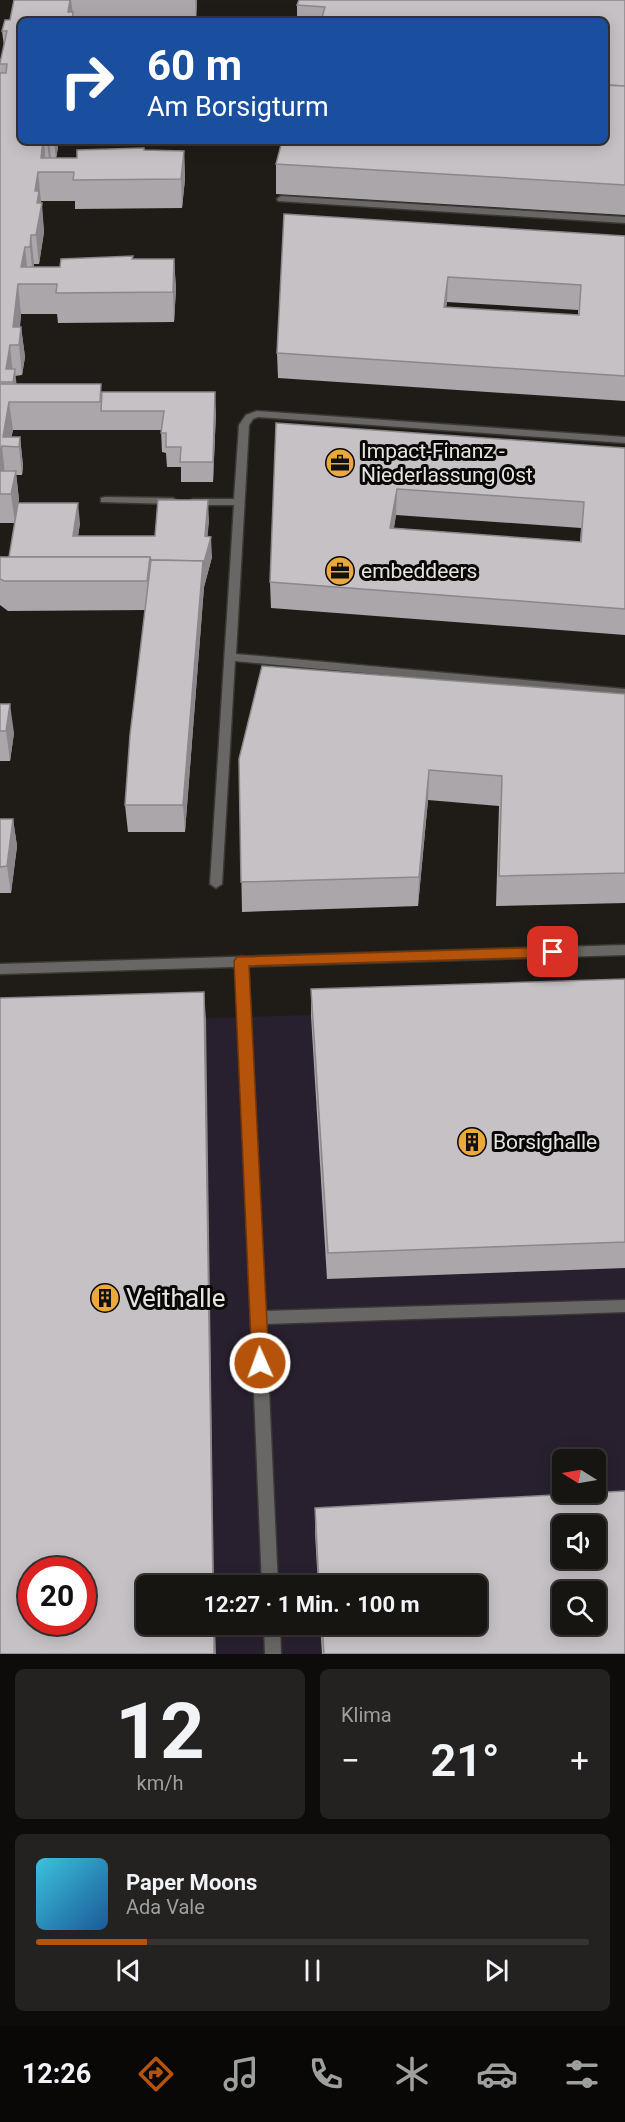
<!DOCTYPE html>
<html lang="de">
<head>
<meta charset="utf-8">
<style>
	:root { --surface:#171512; --page:#242220; --text:#f1f3f6; --muted:#9e9f9f; --line:#363432; --accent:#b45309 }
	body { margin:0; font-family:Roboto,sans-serif; background:var(--page); color:var(--text); height:100vh; display:flex; flex-direction:column; font-size:22px; white-space:nowrap }
	* { box-sizing:border-box; margin:0 }
	p { font-size:20px; color:var(--muted) }
	.icon { flex:none; width:33px; height:33px; fill:none; stroke:currentColor; stroke-width:2; stroke-linecap:round; stroke-linejoin:round }
	.map { position:relative; height:1654px; overflow:hidden }
	.sheet { display:flex; flex-direction:column; gap:15px; padding:15px; background:#0d0c0a; flex:1 }
	.sheet>* { flex:none }
	.hud { position:absolute; left:18px; top:18px; width:590px; height:126px; border-radius:9px; box-shadow:0 3px 15px #0003,0 0 0 2px var(--line); background:#1a4fa0; color:#fff; overflow:hidden }
	.needle { width:39px; rotate:281deg }
	.buttons { position:absolute; left:552px; top:1449px; display:grid; gap:12px }
	.buttons a { display:grid; place-items:center; width:54px; height:54px; border-radius:9px; background:var(--surface); box-shadow:0 3px 15px #0003,0 0 0 2px var(--line); font-size:30px }
	.speed { position:absolute; left:18px; top:1557px; display:flex; gap:12px; font-size:30px; font-weight:700; text-align:center }
	.speed>* { display:grid; place-content:center; width:78px; height:78px; border-radius:50%; background:var(--surface); box-shadow:0 3px 15px #0003,0 0 0 2px var(--line); line-height:1 }
	.speed .limit { border:9px solid #d22; background:#fff; color:#111 }
	.pin { position:absolute; display:grid; place-items:center; width:51px; height:51px; color:#fff; margin:-26px; border-radius:12px; box-shadow:0 3px 9px #0006 }
	.me { position:absolute; width:66px; margin:-33px; rotate:358deg; stroke-linejoin:round; filter:drop-shadow(0 0 4px #0008) }
	.turn { display:flex; align-items:center; gap:21px; height:126px; padding:0 30px; font-size:27px }
	.turn .icon { width:78px; height:78px; stroke-width:2.5 }
	.turn b { display:block; font-size:42px; line-height:51px }
	.big { font-size:45px; font-weight:700; line-height:1.1 }
	.sheet .card { flex:1; display:flex; flex-direction:column; justify-content:center; gap:9px; min-width:0; padding:0 21px; border-radius:9px; background:var(--page) }
	.sheet .dial { align-items:center; gap:0 }
	.dial b { font-size:78px; line-height:1 }
	.song { display:flex; align-items:center; gap:18px }
	.cover { width:72px; height:72px; border-radius:9px; background:linear-gradient(135deg,hsl(190 70% 55%),hsl(210 70% 35%)) }
	.played { height:6px; border-radius:3px; background:linear-gradient(90deg,var(--accent) 20%,var(--line) 20%) }
	.keys { display:flex; justify-content:space-around; direction:ltr }
	.heat { display:flex; justify-content:space-between; align-items:center; font-size:33px; direction:ltr }
	.sheet .tiles { flex:1; display:grid; gap:15px; grid-template-columns:1fr 1fr }
	.card:last-child { grid-column:span 2 }
	.trip { position:absolute; left:136px; top:1575px; width:351px; height:60px; border-radius:9px; background:var(--surface); box-shadow:0 3px 15px #0003,0 0 0 2px var(--line); font-weight:700; line-height:60px; text-align:center }
	.dock { display:flex; height:96px; justify-content:space-around; align-items:center; background:#090807; color:var(--muted) }
	.dock .icon { width:42px; height:42px }
	.dock .on { color:var(--accent) }
	.dock b { font-size:27px; color:var(--text) }
	.map>svg:first-child { display:block }
	.industrial { fill:#28202f; fill-rule:evenodd }
	.lines { fill:none; stroke-linecap:round; stroke-linejoin:round }
	.service-casing { stroke:#3b3834; stroke-width:3 }
	.minor-casing { stroke:#3b3834; stroke-width:3 }
	.service { fill:#696765; fill-rule:evenodd }
	.minor { fill:#696765; fill-rule:evenodd }
	.wall { fill:#aaa6a9; fill-rule:evenodd }
	.shaded-wall { fill:#8b878a }
	.building { fill:#c6c1c5; stroke:#8b878a; stroke-width:1.5; fill-rule:evenodd }
	.route { fill:#b45309; stroke:#753606; stroke-width:1.5 }
	.labels { text-anchor:middle; stroke-width:6; stroke-linejoin:round; paint-order:stroke }
	.poi-label { font-size:21px; fill:#e6e4e1; stroke:#080706; text-anchor:start }
	.near-poi-label { font-size:26px; fill:#e6e4e1; stroke:#080706; text-anchor:start }
</style>
</head>
<body>
<div class="map">
<svg width="625" height="1654" viewBox="0 0 625 1654">
	<rect width="100%" height="100%" fill="#1f1c18"/>
	<path class="industrial" d="M625,1005v649h-625v-629zM562,1460h34v32h-34zM562,1526h34v32h-34zM32,1570h50v52h-50zM147,1586h330v38h-330zM562,1592h34v32h-34z"/>
	<g class="lines">
		<g class="service-casing">
			<g id="service">
				<path d="M281,196l344,21v6l-347,-22 -1,-2z"/>
				<path d="M257,411l368,26v6l-367,-26 -5,2 -4,6 -13,229 389,35v8l-390,-36 -13,223 -6,4 -6,-4 24,-379h-41l-5,-3 5,-3h41l5,-74 7,-10z"/>
				<path d="M105,497l68,1 5,3 -5,3 -72,-2v-4z"/>
				<path d="M242,956l5,2 1,3 17,350 360,-11v12l-359,12 12,262h-16l-26,-625 1,-3z"/>
				<path d="M264,1624h16l1,30h-16z"/>
			</g>
		</g>
		<g class="minor-casing">
			<path id="minor" d="M625,945v10l-625,19v-10z"/>
		</g>
		<use href="#service" class="service"/>
		<use href="#minor" class="minor"/>
	</g>
	<g class="wall">
		<path d="M14,0h183l-1,21h-94v-4h-29l-52,4v120h37v6l-2,11h21l67,-8 40,1 1,28 -3,29 -107,1v-8h-34l3,31 -5,32h-5v3h26l73,-8h41l2,30 -2,33 -116,1 -1,-9h-36l-1,13h1l4,30 -3,18 -7,1 1,8 86,8 114,20 -3,70h-32v-15h-14l-1,-14 -4,-1 -1,-22h-148l-2,7h9l3,29 -1,9h-6l3,25 -1,3 62,20 -2,13h77l54,-16 -2,16 5,21 -8,30 -19,245h-57l-3,-27 20,-195 -137,1 -8,-6v-48h9l6,-34h-15v-460l4,-17 -2,-15 8,-11z"/>
		<path d="M625,0v215l-349,-21v-30l328,-23v-120h-307v-16z"/>
		<path d="M284,214l341,22v165l-347,-23 -1,-25zM447,302l131,8v5l-132,-8z"/>
		<path d="M276,423l349,25v187l-354,-27 -1,-26zM396,515l185,13 -1,14 -186,-14z"/>
		<path d="M625,694v209l-129,3 3,-100 -71,-6 -10,106 -176,6 -3,-153z"/>
		<path d="M0,704l14,29 -4,28h-10z"/>
		<path d="M0,819h13l4,27 -6,47h-11z"/>
		<path d="M625,979v289l-298,11 -16,-263v-27z"/>
		<path d="M315,1508l310,146h-303l-2,-30h157v-38h-159l-3,-53z"/>
	</g>
	<g class="shaded-wall">
		<path d="M70,0h1l3,21h-5l-1,-9z"/>
		<path d="M195,0h2l-1,21z"/>
		<path d="M44,141l2,27 -5,-10z"/>
		<path d="M47,141h2l2,19 -1,8z"/>
		<path d="M54,141h4v6l-2,13z"/>
		<path d="M184,151l1,28 -3,29 -1,-29z"/>
		<path d="M38,172l3,29 -1,3 2,-1 2,29 -5,32 -3,-29 -1,-44z"/>
		<path d="M31,235l3,29 -1,13 -3,-30z"/>
		<path d="M25,247l3,30 -7,-10z"/>
		<path d="M174,259l2,30 -2,33 -1,-30z"/>
		<path d="M448,277l-1,25 -5,30 2,-25z"/>
		<path d="M18,284l3,30 -3,31 -5,-18z"/>
		<path d="M21,327l4,30 -3,18 -3,-30z"/>
		<path d="M10,345l3,31 -7,-7z"/>
		<path d="M15,369l3,30 -3,3 -2,-20z"/>
		<path d="M215,392l1,20 -3,70v-20z"/>
		<path d="M9,402l4,28 -3,16 -7,-9z"/>
		<path d="M20,437l3,29 -1,9 -3,-28z"/>
		<path d="M2,446l3,29 -5,19v-40z"/>
		<path d="M16,471l3,29 -4,23 -4,-29z"/>
		<path d="M397,489l-1,26 -7,39 1,-26z"/>
		<path d="M208,500l1,20 -3,35 5,-18 1,20 -8,30 -19,245 -2,-27z"/>
		<path d="M78,503l2,20 -5,33 -2,-20z"/>
		<path d="M10,704l4,29 -4,28 -4,-30z"/>
		<path d="M429,770l-1,30 -10,106 1,-29z"/>
		<path d="M13,819l4,27 -6,47 -4,-27z"/>
		<path d="M204,992l2,27 8,567h-1z"/>
		<path d="M214,1624h1l1,30h-2z"/>
	</g>
	<g class="building">
		<path d="M14,0h56l-2,12h5l-1,9h-51v120h22l-2,17h36v-8l67,-2v2l40,1 -3,28 -108,1 1,-8h-36l-3,19h4l-2,12h5l-6,32h-5l-1,12h-5l-4,20h39l1,-8 72,-3 -1,3h42l-1,33 -117,1 1,-9h-39l-5,43h8l-2,18h-9l-4,24h9l-2,13h-13v-309h6l1,-9h-7v-1l7,-32h-5l3,-11h5z"/>
		<path d="M299,0h326v86l-21,-1v-64h-283l4,-14 -28,-2z"/>
		<path d="M604,85l21,1v99l-349,-21 6,-23h322z"/>
		<path d="M284,214l341,22v140l-348,-23zM448,277l133,8 -2,30 -135,-8z"/>
		<path d="M0,384h101l-1,18h-91l-6,35h17l-1,10 -17,-1 -2,8z"/>
		<path d="M102,392h113l-2,70h-33l1,-15h-15v-14h-5l3,-22h-63z"/>
		<path d="M276,423l349,25v161l-355,-27zM397,489l187,13 -3,40 -191,-14z"/>
		<path d="M0,471h16l-5,23h-11z"/>
		<path d="M158,500h50l-3,36 6,1 -8,29v-5l-52,-1 -1,-3h-141l9,-54h60l-5,33h82z"/>
		<path d="M0,557h150l-3,24h-143l-4,-2z"/>
		<path d="M151,560l52,1 -20,244h-58l5,-70z"/>
		<path d="M262,666l363,28v179l-126,3 3,-100 -73,-6 -10,107 -178,5 -2,-123z"/>
		<path d="M0,704h10l-4,27h-6z"/>
		<path d="M0,819h13l-6,47 -7,1z"/>
		<path d="M625,979v263l-297,11 -17,-264z"/>
		<path d="M204,992l9,594h-66v38h67v30h-214v-656zM32,1570h50v52h-50z"/>
		<path d="M625,1491v163h-301l-2,-30h155v-38h-158l-4,-78zM562,1526h34v32h-34zM562,1592h34v32h-34z"/>
	</g>
	<path class="route" d="M553,947l7,5 -7,5 -304,9 20,397 -3,5 -6,2 -6,-2 -2,-5 -18,-402 3,-4z"/>
	<defs>
		<g id="office-disc" transform="scale(1.5)"><circle r="9.5" fill="#eca93b" stroke="#080706"/><path d="M-6-3h4V-5.5h4V-3h4V5H-6ZM-1-4.5V-3h2v-1.5ZM-6 0V1H6V0Z" fill="#111"/></g>
		<g id="building-disc" transform="scale(1.5)"><circle r="9.5" fill="#eca93b" stroke="#080706"/><path d="M-4-6H4V6H1V3H-1V6H-4ZM-2.5-4.3h1.7v1.8h-1.7ZM.8-4.3h1.7v1.8H.8ZM-2.5-1h1.7V.8h-1.7ZM.8-1h1.7V.8H.8Z" fill="#111"/></g>
	</defs>
	<g fill-rule="evenodd">
		<use href="#office-disc" x="340" y="463"/>
		<use href="#office-disc" x="340" y="571"/>
		<use href="#building-disc" x="472" y="1142"/>
		<use href="#building-disc" x="105" y="1298"/>
	</g>
	<g class="labels">
		<g class="poi-label">
			<text x="361" y="458">Impact-Finanz -<tspan x="361" dy="24">Niederlassung Ost</tspan></text>
			<text x="361" y="578">embeddeers</text>
			<text x="493" y="1149">Borsighalle</text>
		</g>
		<g class="near-poi-label">
			<text x="126" y="1307">Veithalle</text>
		</g>
	</g>
</svg>
<div class="buttons">
<a><svg class="needle" viewBox="-14 -14 28 28"><path d="M0-13l5 13h-10z" fill="#e53935"/><path d="M0 13l5-13h-10z" fill="#9e9f9f"/></svg></a>
<a><svg class="icon" aria-label="sound" viewBox="0 0 24 24"><path d="M4 9h4l5-4v14l-5-4H4zM17 9q2 3 0 6"/></svg></a>
<a><svg class="icon" aria-label="search" viewBox="0 0 24 24"><circle cx="10" cy="10" r="6"/><path d="M15 15l6 6"/></svg></a>
</div>
<div class="speed"><div class="limit">20</div></div>
<div class="pin" style="left:553px;top:952px;background:#d93025"><svg class="icon" aria-label="arrive" viewBox="0 0 24 24"><path d="M6 21V4h12l-3 4 3 4H6"/></svg></div>
<svg class="me" style="left:260px;top:1363px" viewBox="-20 -20 40 40"><circle r="17" fill="#b45309" stroke="#fff" stroke-width="3"/><path d="M0-11L8 9 0 5-8 9z" fill="#fff"/></svg>
<div class="trip">12:27 · 1 Min. · 100 m</div>
<div class="hud">
<div class="turn"><svg class="icon" aria-label="right" viewBox="0 0 24 24"><path d="M7 20v-9h11M14 6l5 5-5 5"/></svg><div><b>60 m</b>Am Borsigturm</div></div>
</div>
</div>
<section class="sheet">
<div class="tiles">
<div class="card dial"><b>12</b><p>km/h</p></div>
<div class="card"><p>Klima</p>
<div class="heat"><a>−</a><b class="big">21°</b><a>+</a></div>
</div>
<div class="card">
<div class="song"><i class="cover"></i><div><b>Paper Moons</b><p>Ada Vale</p></div></div>
<div class="played"></div>
<div class="keys"><svg class="icon" aria-label="previous" viewBox="0 0 24 24"><path d="M18 5L8 12l10 7zM5 5v14"/></svg><svg class="icon" aria-label="pause" viewBox="0 0 24 24"><path d="M8 5v14M16 5v14"/></svg><svg class="icon" aria-label="next" viewBox="0 0 24 24"><path d="M6 5l10 7-10 7zM19 5v14"/></svg></div>
</div>
</div>
</section>
<nav class="dock">
<b>12:26</b>
<svg class="icon on" aria-label="directions" viewBox="0 0 24 24"><path d="M12 3l9 9-9 9-9-9zM9 14v-3h6M13 9l2 2-2 2"/></svg>
<svg class="icon" aria-label="music" viewBox="0 0 24 24"><path d="M9 18V5l10-2v13"/><circle cx="6" cy="18" r="3"/><circle cx="16" cy="16" r="3"/></svg>
<svg class="icon" aria-label="phone" viewBox="0 0 24 24"><path d="M5 4h4l2 5-3 2q2 4 5 5l2-3 5 2v4C11 20 4 13 5 4z"/></svg>
<svg class="icon" aria-label="climate" viewBox="0 0 24 24"><path d="M12 3v18M4 7l16 10M4 17L20 7"/></svg>
<svg class="icon" aria-label="car" viewBox="0 0 24 24"><path d="M5 17H2v-5l4-1 3-4h7l3 4 3 1v5h-3M9 17h6M6 11h13"/><circle cx="7" cy="17" r="2"/><circle cx="17" cy="17" r="2"/></svg>
<svg class="icon" aria-label="filters" viewBox="0 0 24 24"><path d="M4 7h16M4 17h16"/><circle cx="9" cy="7" r="2"/><circle cx="15" cy="17" r="2"/></svg>
</nav>
</body>
</html>
